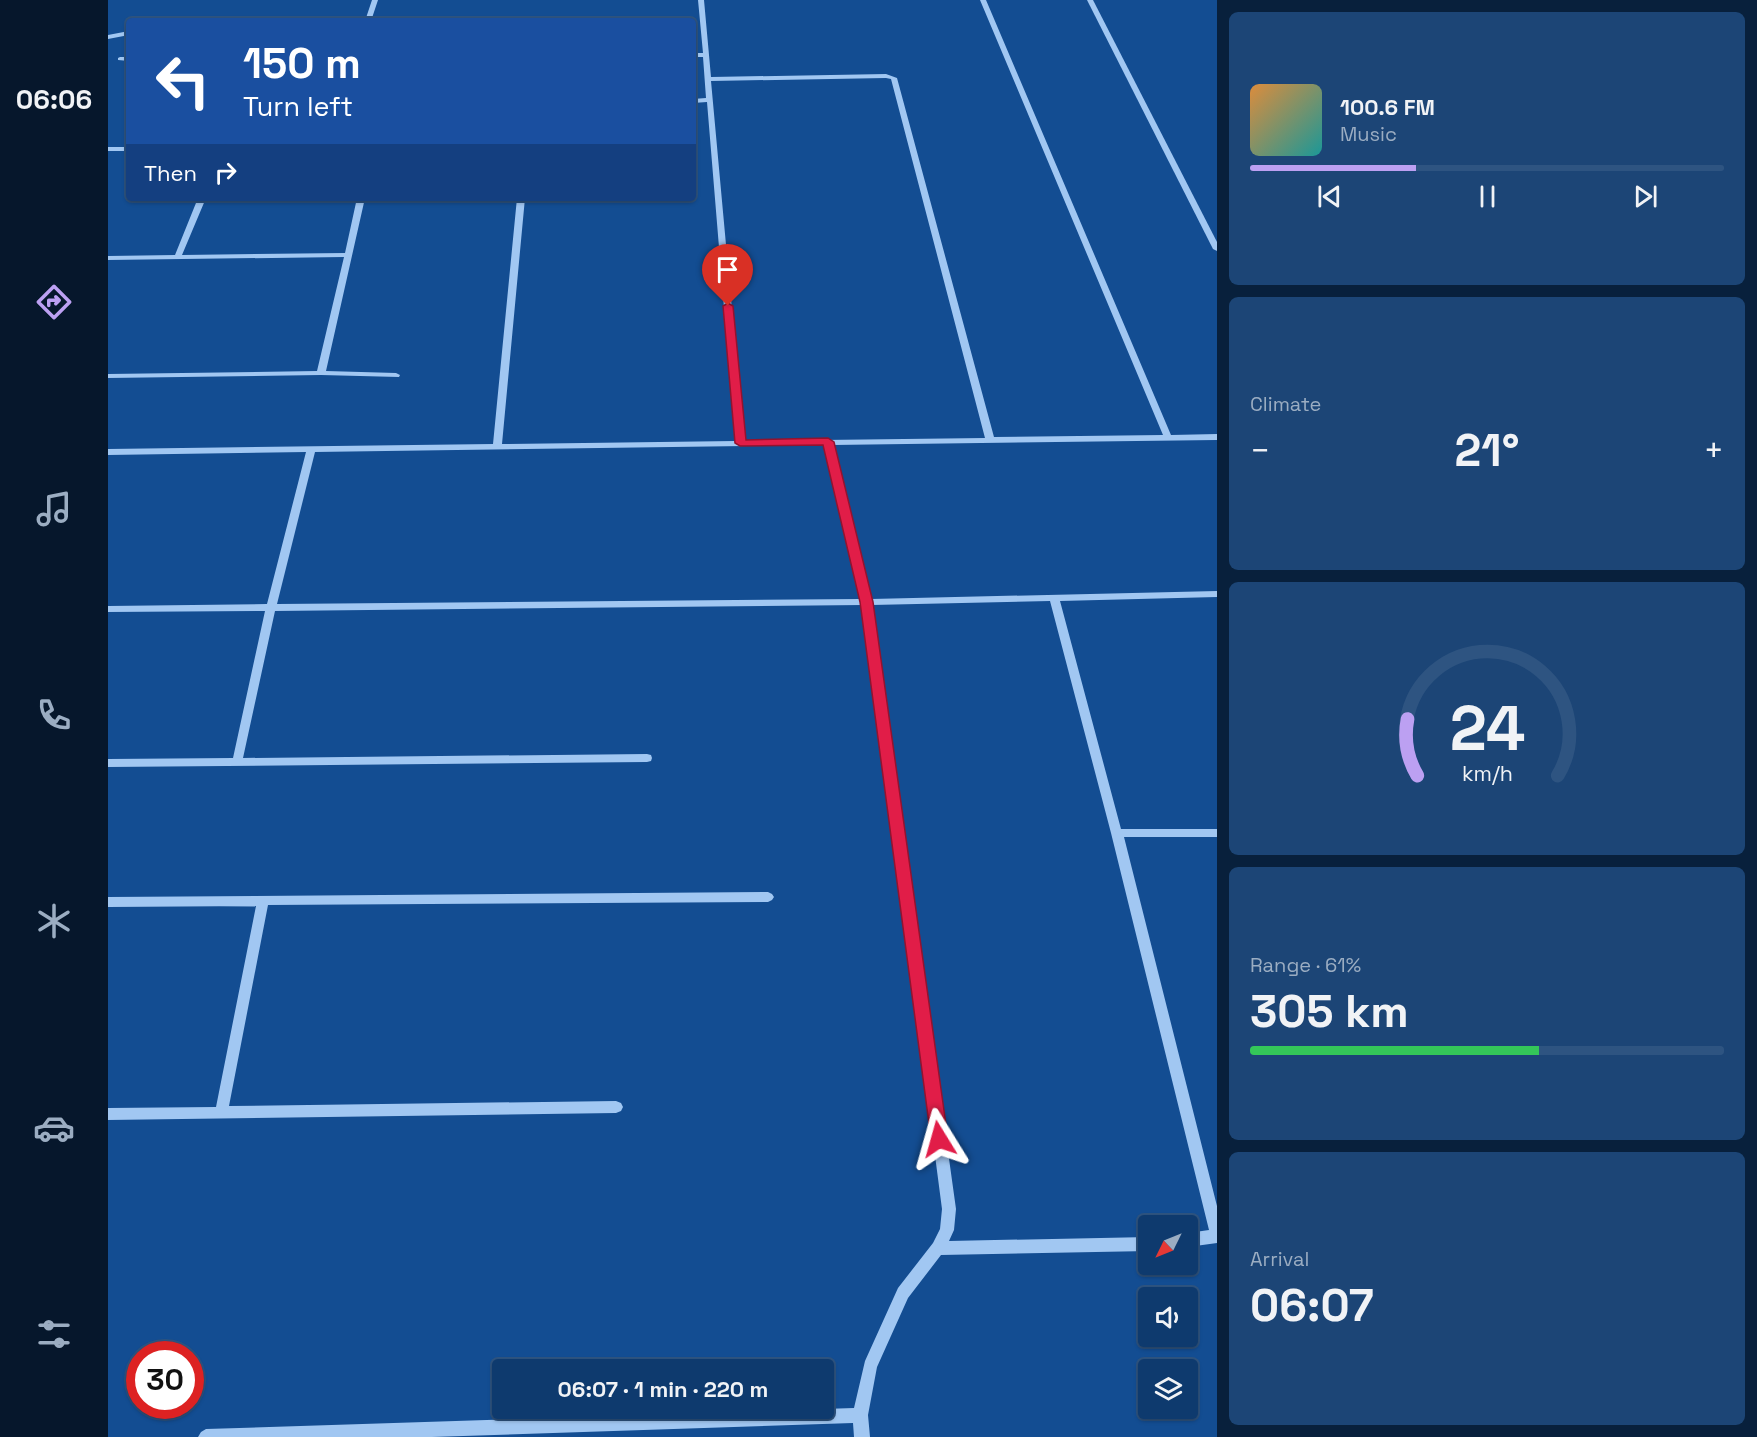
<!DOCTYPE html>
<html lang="en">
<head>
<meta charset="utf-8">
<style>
	:root { --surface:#0e3a6e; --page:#1c4576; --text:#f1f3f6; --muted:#9badc2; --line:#2e5481; --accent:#bca0f2 }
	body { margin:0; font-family:"Space Grotesk",sans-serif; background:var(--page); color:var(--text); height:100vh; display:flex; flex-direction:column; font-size:22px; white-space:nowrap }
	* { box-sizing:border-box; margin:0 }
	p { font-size:20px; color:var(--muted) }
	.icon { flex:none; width:33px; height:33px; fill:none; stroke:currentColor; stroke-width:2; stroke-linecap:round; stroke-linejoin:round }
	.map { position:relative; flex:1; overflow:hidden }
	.side { display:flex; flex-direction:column; gap:12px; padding:12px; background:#08203c; width:540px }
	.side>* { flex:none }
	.banner { position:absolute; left:18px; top:18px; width:570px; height:183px; border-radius:6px; box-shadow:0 2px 4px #0004,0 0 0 2px var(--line); background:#1a4fa0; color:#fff; overflow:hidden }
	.needle { width:39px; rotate:227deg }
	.buttons { position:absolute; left:1030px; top:1215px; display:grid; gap:12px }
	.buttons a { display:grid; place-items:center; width:60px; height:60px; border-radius:6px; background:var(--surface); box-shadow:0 2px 4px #0004,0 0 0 2px var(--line); font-size:30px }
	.speed { position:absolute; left:18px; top:1341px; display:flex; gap:12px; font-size:30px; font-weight:700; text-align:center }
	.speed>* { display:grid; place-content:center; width:78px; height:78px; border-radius:50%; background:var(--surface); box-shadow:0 2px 4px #0004,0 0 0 2px var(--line); line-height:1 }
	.speed .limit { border:9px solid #d22; background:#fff; color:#111 }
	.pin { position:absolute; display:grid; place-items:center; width:51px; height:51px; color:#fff; margin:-62px -26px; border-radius:50% 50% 50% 0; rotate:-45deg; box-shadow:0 0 6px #0007 }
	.pin .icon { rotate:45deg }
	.me { position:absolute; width:66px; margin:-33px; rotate:352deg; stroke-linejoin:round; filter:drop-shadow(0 0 4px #0008) }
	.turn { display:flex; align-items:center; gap:21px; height:126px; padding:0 18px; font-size:27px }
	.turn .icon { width:78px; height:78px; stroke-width:2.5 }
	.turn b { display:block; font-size:42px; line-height:51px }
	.then { display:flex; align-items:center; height:57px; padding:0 18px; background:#0003; gap:12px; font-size:22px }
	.big { font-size:45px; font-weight:700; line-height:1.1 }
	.side .tile { flex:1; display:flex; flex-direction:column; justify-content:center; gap:9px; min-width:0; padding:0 21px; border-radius:9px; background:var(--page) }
	.side .dial { align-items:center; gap:0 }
	.dial svg { height:156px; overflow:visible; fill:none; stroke:var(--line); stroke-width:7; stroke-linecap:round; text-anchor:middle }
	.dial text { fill:var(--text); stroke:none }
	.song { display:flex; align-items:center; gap:18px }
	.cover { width:72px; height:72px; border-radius:9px; background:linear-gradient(135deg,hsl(30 70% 55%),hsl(180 70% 35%)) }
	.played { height:6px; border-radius:3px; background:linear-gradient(90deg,var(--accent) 35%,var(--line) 35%) }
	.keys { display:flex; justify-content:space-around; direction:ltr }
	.heat { display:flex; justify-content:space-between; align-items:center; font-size:33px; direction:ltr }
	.charge { height:9px; border-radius:4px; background:linear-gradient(90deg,#34c759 61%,var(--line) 0) }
	.trip { position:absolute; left:384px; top:1359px; width:342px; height:60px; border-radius:6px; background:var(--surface); box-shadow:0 2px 4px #0004,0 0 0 2px var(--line); font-weight:700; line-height:60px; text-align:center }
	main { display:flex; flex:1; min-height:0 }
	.tab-bar { display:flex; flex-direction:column; width:108px; justify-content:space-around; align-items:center; background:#06172c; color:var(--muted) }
	.tab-bar .icon { width:42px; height:42px }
	.tab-bar .selected { color:var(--accent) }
	.tab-bar b { font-size:27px; color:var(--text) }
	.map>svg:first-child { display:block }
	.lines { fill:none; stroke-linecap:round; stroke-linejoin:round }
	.minor { fill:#a1c7f2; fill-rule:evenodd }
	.route { fill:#e11d48; stroke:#92132f; stroke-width:1.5 }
</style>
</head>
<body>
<main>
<nav class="tab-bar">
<b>06:06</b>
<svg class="icon selected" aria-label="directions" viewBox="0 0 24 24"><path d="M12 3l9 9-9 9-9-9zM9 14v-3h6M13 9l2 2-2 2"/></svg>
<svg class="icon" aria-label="music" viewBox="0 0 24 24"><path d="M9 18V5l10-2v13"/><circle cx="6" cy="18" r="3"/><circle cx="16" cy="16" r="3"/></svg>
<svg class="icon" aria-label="phone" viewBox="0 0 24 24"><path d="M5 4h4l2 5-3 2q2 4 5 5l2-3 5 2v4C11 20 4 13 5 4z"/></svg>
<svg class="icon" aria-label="climate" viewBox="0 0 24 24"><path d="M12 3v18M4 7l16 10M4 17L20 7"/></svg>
<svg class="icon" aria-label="car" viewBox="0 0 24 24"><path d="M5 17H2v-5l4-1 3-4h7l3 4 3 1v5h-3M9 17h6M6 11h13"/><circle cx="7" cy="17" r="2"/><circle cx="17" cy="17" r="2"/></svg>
<svg class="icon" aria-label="filters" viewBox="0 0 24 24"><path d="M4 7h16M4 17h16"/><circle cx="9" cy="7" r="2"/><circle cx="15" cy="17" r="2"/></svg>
</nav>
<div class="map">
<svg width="1109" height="1437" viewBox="0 0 1109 1437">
	<rect width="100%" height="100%" fill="#134d92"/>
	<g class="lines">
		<g class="minor">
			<path d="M264,0h6l-7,21h-6z"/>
			<path d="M590,0h6l7,77 175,-3 11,4 97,359 169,-2 -183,-435h6l185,435 46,-1v6l-384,5 38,154 346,-8v6l-157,4 61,228h96v8h-93l93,369v37l-29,4v-14l21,-3 -98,-397 -61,-232 -178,4 84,604 -2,21 -5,11 200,-4v14l-208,4 -33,43 -31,69 -9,48 2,22h-16l-1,-14 -421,14h-234l3,-5 5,-3 648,-21 11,-47 33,-73 35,-45 7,-14 2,-20 -79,-604 -588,6 -32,147 404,-4 4,1 1,3 -1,3 -4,1 -539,5v-8l125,-1 32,-147 -157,1v-6l159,-2 39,-152 -198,3v-6l385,-5 24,-246h8l-23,246 233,-3 -28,-339 -14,1v-4l13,-1 -3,-41h-10v-4h10zM778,78l5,1 94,359 -241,3 -33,-360zM716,445l37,154 -584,5 38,-152z"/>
			<path d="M979,0h6l124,242v9l-4,-2z"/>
			<path d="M21,31v4l-21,4v-4z"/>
			<path d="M12,57h9v4l-11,-1v-2z"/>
			<rect x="0" y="147" width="21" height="4"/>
			<path d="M90,198h8l-24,57 163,-2 12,-55h8l-39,173 70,2 4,2 -1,2 -78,-2 -213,3v-4l209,-3 27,-114 -236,3v-4l67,-1z"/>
			<path d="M660,892l4,2 2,3 -2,3 -4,2 -500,3 -39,201 387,-5 5,2 2,4 -2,4 -5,2 -508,7v-12l108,-1 40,-201 -148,1v-10z"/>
		</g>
	</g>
	<path class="route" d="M620,303l5,3 13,134 82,-2 6,4 39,160 75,537 -3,5 -6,3 -6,-3 -2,-5 -71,-537 -37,-157 -83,1 -5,-3 -12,-137z"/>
</svg>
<div class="buttons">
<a><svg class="needle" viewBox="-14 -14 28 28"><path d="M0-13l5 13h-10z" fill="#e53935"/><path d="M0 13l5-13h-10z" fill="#9badc2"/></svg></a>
<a><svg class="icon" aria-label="sound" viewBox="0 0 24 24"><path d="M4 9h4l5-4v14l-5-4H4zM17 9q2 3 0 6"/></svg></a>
<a><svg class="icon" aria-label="layers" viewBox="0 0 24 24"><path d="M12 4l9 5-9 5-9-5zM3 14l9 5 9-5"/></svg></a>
</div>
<div class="speed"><div class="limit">30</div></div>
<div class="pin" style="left:620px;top:306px;background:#d93025"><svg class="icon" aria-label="arrive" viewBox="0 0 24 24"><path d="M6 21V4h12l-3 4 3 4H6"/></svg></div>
<svg class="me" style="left:831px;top:1139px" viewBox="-20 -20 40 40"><path d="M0-17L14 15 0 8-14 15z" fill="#e11d48" stroke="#fff" stroke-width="4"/></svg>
<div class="trip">06:07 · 1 min · 220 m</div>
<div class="banner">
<div class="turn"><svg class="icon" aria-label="left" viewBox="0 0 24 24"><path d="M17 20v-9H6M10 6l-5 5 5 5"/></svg><div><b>150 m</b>Turn left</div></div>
<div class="then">Then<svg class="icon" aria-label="right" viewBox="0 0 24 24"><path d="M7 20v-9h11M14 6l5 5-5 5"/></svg></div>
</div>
</div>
<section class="side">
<div class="tile">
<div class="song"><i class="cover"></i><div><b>100.6 FM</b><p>Music</p></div></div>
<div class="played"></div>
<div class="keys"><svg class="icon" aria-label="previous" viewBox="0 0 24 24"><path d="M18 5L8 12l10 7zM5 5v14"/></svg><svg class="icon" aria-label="pause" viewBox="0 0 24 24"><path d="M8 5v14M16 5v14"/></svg><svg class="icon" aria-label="next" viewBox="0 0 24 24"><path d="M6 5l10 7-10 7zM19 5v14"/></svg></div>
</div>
<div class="tile"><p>Climate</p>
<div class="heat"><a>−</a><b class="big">21°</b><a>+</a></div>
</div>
<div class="tile dial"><svg viewBox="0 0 100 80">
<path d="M14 69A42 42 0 1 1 86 69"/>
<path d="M14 69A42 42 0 0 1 9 40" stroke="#bca0f2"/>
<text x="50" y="56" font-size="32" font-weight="700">24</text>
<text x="50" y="72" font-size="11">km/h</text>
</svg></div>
<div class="tile"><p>Range · 61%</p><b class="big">305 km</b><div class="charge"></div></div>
<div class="tile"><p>Arrival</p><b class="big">06:07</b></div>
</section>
</main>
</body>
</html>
